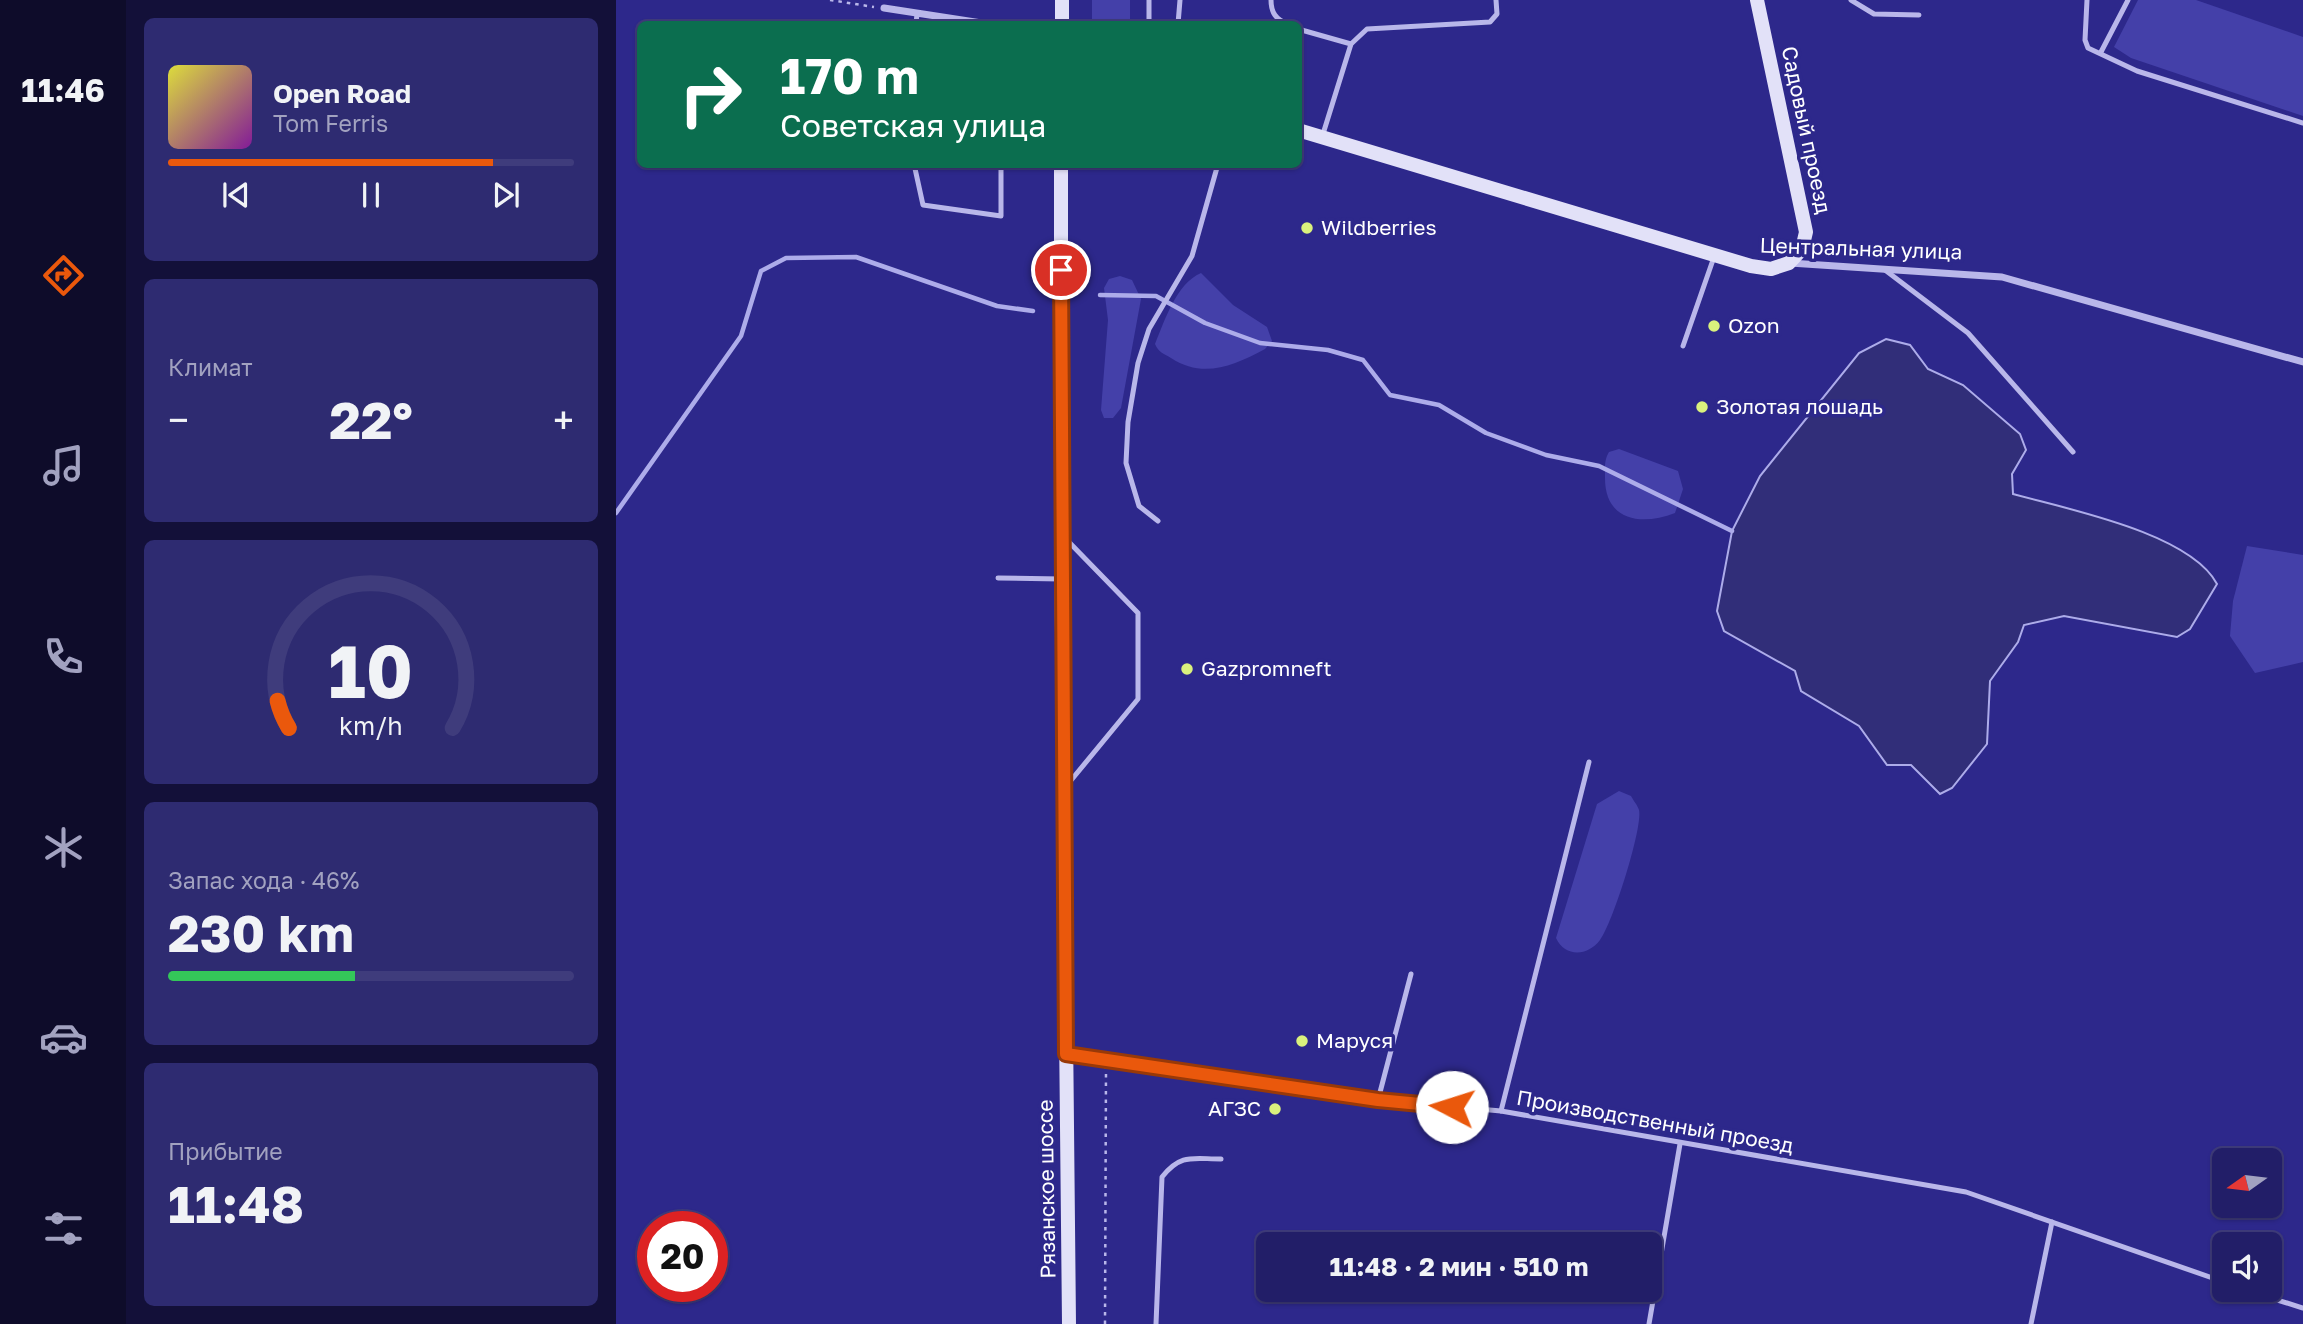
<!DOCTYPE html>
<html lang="ru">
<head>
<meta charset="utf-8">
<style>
	:root { --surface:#221e68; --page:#2e2b71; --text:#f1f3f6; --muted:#a2a2c0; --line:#3f3c7c; --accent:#ea580c }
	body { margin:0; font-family:"Golos Text",sans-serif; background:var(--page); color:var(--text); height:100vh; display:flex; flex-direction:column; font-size:26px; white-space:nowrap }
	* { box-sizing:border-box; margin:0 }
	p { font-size:23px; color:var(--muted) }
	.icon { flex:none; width:38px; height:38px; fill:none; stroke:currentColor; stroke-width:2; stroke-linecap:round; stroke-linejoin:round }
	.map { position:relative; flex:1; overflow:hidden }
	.details { display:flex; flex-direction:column; gap:18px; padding:18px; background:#131039; width:490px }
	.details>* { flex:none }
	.top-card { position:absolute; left:21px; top:21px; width:665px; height:147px; border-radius:10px; box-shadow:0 2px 5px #0004,0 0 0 2px var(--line); background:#0b6e4f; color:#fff; overflow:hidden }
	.needle { width:46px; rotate:256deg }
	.controls { position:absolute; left:1596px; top:1148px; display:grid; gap:14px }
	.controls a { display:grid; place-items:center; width:70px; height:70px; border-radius:10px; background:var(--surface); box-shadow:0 2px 5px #0004,0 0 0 2px var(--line); font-size:35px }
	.speed { position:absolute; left:21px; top:1211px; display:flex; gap:14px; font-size:35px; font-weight:700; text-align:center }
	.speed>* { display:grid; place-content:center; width:91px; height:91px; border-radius:50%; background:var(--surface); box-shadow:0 2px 5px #0004,0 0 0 2px var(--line); line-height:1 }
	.speed .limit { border:10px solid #d22; background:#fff; color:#111 }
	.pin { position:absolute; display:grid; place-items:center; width:60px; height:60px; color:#fff; margin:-30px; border:4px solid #fff; border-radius:50%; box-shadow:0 2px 7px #0007 }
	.me { position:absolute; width:77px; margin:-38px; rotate:275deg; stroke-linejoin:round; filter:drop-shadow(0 0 5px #0008) }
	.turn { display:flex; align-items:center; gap:24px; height:147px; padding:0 28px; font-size:32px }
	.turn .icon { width:91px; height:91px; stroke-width:2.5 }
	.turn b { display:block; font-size:49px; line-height:60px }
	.big { font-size:52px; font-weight:700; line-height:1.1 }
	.details .card { flex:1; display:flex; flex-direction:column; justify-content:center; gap:10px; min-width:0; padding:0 24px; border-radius:10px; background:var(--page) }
	.details .dial { align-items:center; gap:0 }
	.dial svg { height:182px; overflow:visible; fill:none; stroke:var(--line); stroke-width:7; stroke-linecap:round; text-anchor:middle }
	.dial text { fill:var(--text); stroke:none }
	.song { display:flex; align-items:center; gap:21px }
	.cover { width:84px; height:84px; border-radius:10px; background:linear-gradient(135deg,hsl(60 70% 55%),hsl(290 70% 35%)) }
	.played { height:7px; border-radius:4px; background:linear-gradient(90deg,var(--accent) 80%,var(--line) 80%) }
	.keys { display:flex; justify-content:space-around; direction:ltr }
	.heat { display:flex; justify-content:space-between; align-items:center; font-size:38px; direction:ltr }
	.charge { height:10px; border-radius:5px; background:linear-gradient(90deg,#34c759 46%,var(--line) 0) }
	.trip { position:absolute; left:640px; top:1232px; width:406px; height:70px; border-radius:10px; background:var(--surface); box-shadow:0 2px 5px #0004,0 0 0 2px var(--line); font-weight:700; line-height:70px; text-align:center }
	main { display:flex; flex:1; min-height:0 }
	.tab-bar { display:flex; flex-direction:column; width:126px; justify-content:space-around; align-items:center; background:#0e0c2a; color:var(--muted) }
	.tab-bar .icon { width:49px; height:49px }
	.tab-bar .active { color:var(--accent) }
	.tab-bar b { font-size:32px; color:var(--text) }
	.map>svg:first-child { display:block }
	.green { fill:#4440a9 }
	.water { fill:#312e79; stroke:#adacea; stroke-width:2 }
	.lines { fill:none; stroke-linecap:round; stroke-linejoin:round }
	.stream { stroke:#adacea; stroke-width:4.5 }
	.path { stroke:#b9b7ea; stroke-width:2.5; stroke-dasharray:3.5 5; stroke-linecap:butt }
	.lane { stroke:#b9b7ea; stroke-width:5 }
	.street { stroke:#b9b7ea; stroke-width:7 }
	.secondary { stroke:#e2e1f8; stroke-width:14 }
	.route-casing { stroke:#983908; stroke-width:18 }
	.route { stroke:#ea580c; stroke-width:12 }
	.poi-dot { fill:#daf17d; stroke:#2d288b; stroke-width:2.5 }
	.labels { text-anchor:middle; stroke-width:7; stroke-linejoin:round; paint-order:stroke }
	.street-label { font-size:21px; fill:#fff; stroke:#2d288b }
	.poi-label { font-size:21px; fill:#fff; stroke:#2d288b; text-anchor:start }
</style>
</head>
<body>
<main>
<nav class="tab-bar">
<b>11:46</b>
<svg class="icon active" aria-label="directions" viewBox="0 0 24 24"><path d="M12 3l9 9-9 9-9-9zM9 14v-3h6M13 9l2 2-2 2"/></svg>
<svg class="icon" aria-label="music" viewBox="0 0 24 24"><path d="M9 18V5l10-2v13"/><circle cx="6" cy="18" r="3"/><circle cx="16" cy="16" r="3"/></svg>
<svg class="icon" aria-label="phone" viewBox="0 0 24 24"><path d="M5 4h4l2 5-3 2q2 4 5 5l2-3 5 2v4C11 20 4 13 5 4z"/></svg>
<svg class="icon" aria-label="climate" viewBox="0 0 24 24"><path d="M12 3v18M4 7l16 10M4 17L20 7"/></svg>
<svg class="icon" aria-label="car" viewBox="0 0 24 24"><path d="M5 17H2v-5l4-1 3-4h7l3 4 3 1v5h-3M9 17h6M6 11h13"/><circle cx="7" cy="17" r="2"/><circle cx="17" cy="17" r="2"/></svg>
<svg class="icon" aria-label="filters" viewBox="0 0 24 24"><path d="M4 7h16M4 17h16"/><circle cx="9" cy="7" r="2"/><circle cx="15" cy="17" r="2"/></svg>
</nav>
<section class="details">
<div class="card">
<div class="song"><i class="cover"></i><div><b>Open Road</b><p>Tom Ferris</p></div></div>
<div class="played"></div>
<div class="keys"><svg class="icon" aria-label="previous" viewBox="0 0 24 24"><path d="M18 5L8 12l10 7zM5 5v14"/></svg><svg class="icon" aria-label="pause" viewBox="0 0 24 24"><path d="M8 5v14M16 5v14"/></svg><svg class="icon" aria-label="next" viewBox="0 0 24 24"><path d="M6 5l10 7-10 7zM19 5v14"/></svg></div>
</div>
<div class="card"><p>Климат</p>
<div class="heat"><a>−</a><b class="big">22°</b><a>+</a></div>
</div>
<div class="card dial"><svg viewBox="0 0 100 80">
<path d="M14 69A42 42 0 1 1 86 69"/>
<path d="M14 69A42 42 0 0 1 9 57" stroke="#ea580c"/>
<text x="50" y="56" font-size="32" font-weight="700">10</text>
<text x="50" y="72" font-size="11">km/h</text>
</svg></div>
<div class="card"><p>Запас хода · 46%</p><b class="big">230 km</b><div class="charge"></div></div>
<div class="card"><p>Прибытие</p><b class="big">11:48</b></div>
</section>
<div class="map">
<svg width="1687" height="1324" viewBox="0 0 1687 1324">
	<rect width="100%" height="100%" fill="#2d288b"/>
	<g class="green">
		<rect x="476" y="0" width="38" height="24"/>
		<path d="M1522,0h58l107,37v79l-172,-58 -17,-11z"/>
		<path d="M585,273l32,32 34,22 5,14 -7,8c-32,17 -62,30 -94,9 -8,-5 -12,-5 -16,-14 10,-24 21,-60 46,-71z"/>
		<path d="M504,276l12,4 9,19 -20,109 -8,10h-9l-3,-8 7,-90 -4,-32 5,-9z"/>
		<path d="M1003,449l59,22 5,18 -8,24c-34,13 -70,8 -70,-35 0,-10 -1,-18 4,-26z"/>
		<path d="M1631,546l56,9v107l-48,11 -25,-37 3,-35z"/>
		<path d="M1003,791l12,5c2,4 7,10 8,14 4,18 -27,115 -39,130 -13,17 -35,17 -44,-2l41,-134z"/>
	</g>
	<path class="water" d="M1270,339l24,6 18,24 35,16 57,49 6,16 -14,24 1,20c54,15 177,39 204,90l-27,45 -13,8 -113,-21 -40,9 -6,17 -28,39 -3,63 -35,44 -12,6 -29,-29h-24l-28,-39 -58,-35 -6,-20 -71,-40 -7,-20 15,-80 28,-55 99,-123z"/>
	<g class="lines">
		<g class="stream">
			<path d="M484,295l56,1 49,27 55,20 68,7 35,10 27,35 49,10 47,28 60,22 53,11 133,65"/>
			<path d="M0,513l125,-177 20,-65 25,-13 70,-1 141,49 36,5"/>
		</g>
		<g class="path">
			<path d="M214,0l44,7"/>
			<path d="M489,1324l1,-256"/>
		</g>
		<g class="lane">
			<path d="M655,0c0,13 5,19 16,24"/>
			<path d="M1235,0l23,14 45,1"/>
			<path d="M1471,0l-2,40 3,8 49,23 166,52"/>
			<path d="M300,24l1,-10"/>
			<path d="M533,24v-24"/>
			<path d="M562,24l2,-24"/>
			<path d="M682,29l53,15"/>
			<path d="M1485,52l27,-52"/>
			<path d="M707,134l28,-90 16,-15 123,-7 7,-8 -1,-14"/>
			<path d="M298,164l9,41 78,11v-52"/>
			<path d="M1269,270l83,63 105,119"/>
			<path d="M1067,346l31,-89"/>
			<path d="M542,521l-19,-15 -13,-43 2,-41 10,-59 11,-34 43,-73 26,-92"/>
			<path d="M448,537l74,76v86l-70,85"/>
			<path d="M382,578l63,1"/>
			<path d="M451,1054l311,46 123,11 465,81 258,90"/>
			<path d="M762,1100l33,-126"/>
			<path d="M885,1111l88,-349"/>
			<path d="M1629,1290l58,18"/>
			<path d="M540,1324l6,-147c19,-24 31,-18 59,-18"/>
			<path d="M1033,1324l31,-180"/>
			<path d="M1415,1324l21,-102"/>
		</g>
		<g class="street">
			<path d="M268,8l104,16"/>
			<path d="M1174,263l212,14 301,85"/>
		</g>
		<g class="secondary">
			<path d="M446,0v24"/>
			<path d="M682,130l453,136 20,3 18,-6 13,-14 4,-17 -49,-232"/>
			<path d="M445,164v370l8,790"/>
		</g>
	</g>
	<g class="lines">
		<g class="route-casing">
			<path id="route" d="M445,270l5,784 312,46 74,7"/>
		</g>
		<use href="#route" class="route"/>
	</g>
	<g class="poi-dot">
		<circle cx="691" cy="228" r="7"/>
		<circle cx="1098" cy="326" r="7"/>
		<circle cx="1086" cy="407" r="7"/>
		<circle cx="571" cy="669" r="7"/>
		<circle cx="686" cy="1041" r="7"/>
		<circle cx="659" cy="1109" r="7"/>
	</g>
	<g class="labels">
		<g class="street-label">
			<text transform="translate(1190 130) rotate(78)" y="7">Садовый проезд</text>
			<text transform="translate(1245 249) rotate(2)" y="7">Центральная улица</text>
			<text transform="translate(1039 1122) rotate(10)" y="7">Производственный проезд</text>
			<text transform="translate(431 1189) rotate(-91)" y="7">Рязанское шоссе</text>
		</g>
		<g class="poi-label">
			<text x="705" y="235">Wildberries</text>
			<text x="1112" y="333">Ozon</text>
			<text x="1100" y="414">Золотая лошадь</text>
			<text x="585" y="676">Gazpromneft</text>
			<text x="700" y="1048">Маруся</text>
			<text x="645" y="1116" text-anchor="end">АГЗС</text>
		</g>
	</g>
</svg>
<div class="controls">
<a><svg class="needle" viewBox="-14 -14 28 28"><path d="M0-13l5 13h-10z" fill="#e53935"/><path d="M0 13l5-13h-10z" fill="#a2a2c0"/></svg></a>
<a><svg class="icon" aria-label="sound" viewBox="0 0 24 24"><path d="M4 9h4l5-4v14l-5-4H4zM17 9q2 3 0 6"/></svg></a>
</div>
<div class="speed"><div class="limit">20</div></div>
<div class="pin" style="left:445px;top:270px;background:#d93025"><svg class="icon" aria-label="arrive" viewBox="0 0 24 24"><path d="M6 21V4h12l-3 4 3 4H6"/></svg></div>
<svg class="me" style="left:836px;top:1107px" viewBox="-20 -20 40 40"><circle r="19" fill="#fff"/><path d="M0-13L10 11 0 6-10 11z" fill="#ea580c"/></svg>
<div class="trip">11:48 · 2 мин · 510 m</div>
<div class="top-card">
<div class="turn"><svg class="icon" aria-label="right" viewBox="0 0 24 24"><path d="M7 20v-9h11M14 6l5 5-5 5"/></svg><div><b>170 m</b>Советская улица</div></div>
</div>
</div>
</main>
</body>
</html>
